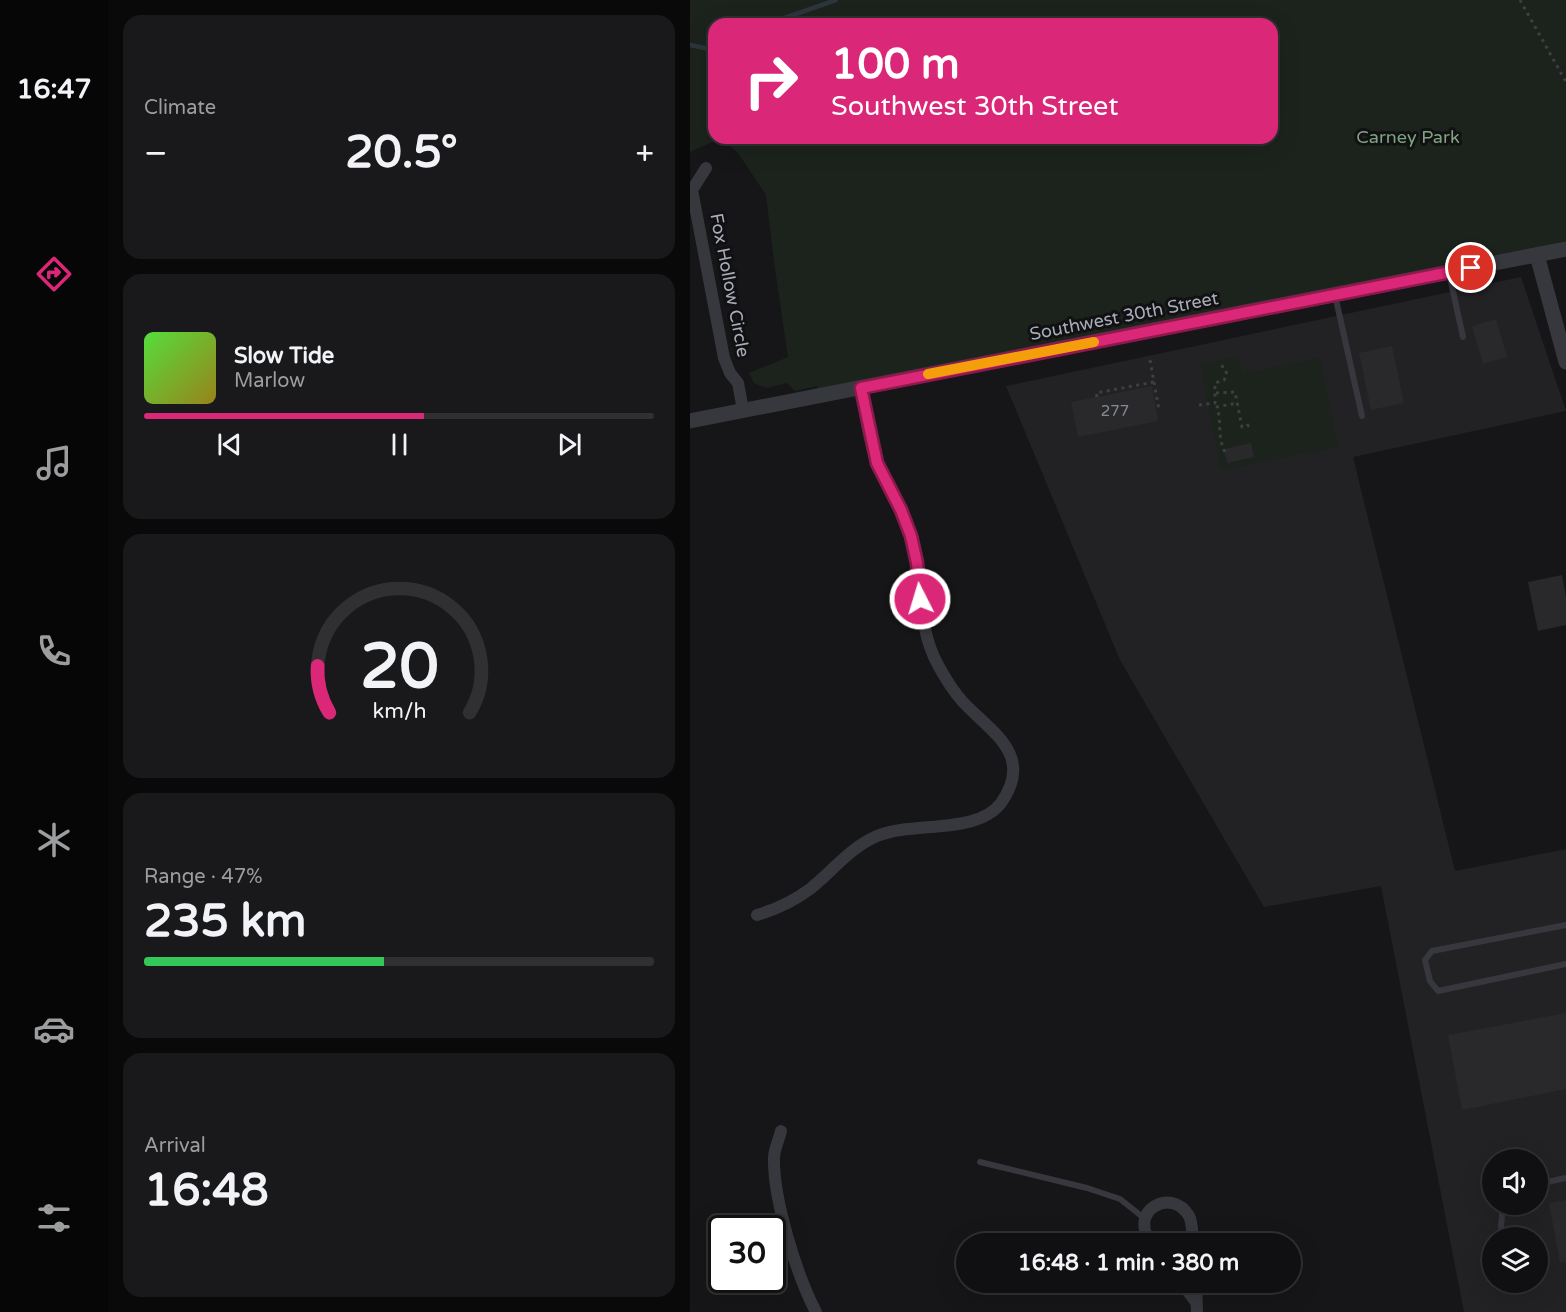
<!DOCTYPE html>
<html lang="en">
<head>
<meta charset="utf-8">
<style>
	:root { --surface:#101012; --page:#19191b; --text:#f1f3f6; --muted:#9c9d9f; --line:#303032; --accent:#db2777 }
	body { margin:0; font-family:"Varela Round",sans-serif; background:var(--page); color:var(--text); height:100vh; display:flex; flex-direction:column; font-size:22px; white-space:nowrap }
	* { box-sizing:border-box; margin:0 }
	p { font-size:20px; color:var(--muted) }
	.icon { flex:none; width:33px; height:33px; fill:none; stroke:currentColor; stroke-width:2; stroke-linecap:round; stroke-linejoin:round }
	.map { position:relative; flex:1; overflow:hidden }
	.side { display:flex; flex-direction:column; gap:15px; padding:15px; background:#09090a; width:582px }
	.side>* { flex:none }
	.top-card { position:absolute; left:18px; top:18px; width:570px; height:126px; border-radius:18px; box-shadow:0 6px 24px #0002,0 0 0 2px var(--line); background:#db2777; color:#fff; overflow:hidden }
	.controls { position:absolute; left:792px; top:1149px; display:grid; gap:12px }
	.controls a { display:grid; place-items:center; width:66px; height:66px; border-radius:50%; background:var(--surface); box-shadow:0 6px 24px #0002,0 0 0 2px var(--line); font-size:30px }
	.speed { position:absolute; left:18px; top:1215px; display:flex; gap:12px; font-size:30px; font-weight:700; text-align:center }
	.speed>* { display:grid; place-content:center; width:78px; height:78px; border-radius:50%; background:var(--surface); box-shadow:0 6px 24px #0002,0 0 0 2px var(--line); line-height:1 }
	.speed .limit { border:3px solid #111; border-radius:9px; background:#fff; color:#111 }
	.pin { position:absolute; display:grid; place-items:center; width:51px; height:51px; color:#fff; margin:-26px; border:3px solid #fff; border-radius:50%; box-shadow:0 2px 6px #0007 }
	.me { position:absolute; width:66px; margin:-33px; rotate:355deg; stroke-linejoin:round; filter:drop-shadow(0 0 4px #0008) }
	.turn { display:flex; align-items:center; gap:21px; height:126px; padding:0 24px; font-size:27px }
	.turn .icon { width:78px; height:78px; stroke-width:2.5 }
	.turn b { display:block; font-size:42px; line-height:51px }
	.big { font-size:45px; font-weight:700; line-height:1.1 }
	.side .tile { flex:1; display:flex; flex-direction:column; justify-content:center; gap:9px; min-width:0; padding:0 21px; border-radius:18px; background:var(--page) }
	.side .dial { align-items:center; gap:0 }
	.dial svg { height:156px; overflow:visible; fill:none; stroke:var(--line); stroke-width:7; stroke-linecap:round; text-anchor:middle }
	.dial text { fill:var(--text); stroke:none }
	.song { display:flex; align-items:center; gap:18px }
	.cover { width:72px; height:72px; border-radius:9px; background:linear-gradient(135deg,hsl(110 70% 55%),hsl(50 70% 35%)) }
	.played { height:6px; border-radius:3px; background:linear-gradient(90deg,var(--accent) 55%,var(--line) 55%) }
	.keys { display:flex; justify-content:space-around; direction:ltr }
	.heat { display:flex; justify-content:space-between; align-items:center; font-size:33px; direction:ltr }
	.charge { height:9px; border-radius:4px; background:linear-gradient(90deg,#34c759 47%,var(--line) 0) }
	.trip { position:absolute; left:266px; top:1233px; width:345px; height:60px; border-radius:30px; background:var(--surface); box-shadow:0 6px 24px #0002,0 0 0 2px var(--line); font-weight:700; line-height:60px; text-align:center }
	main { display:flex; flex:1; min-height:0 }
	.tabs { display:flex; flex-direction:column; width:108px; justify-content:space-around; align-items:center; background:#060607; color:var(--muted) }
	.tabs .icon { width:42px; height:42px }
	.tabs .active { color:var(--accent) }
	.tabs b { font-size:27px; color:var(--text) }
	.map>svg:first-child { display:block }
	.built { fill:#222225; fill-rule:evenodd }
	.green { fill:#1c231d; fill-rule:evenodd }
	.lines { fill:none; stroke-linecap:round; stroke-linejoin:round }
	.stream { stroke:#2c353c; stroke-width:4.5 }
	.building { fill:#29292c }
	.path { stroke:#3d3f44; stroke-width:3; stroke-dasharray:3 4.5; stroke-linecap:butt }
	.service { stroke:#37383d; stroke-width:6 }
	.minor { stroke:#37383d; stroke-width:12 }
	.tertiary { stroke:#37383d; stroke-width:15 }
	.route-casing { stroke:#8e194d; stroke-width:15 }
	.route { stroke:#db2777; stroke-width:10 }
	.slow { stroke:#f59e0b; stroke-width:10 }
	.labels { text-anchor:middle; stroke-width:6; stroke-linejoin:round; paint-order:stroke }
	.number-label { font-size:15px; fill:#888b94 }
	.park-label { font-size:18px; fill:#7fa381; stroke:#111113 }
	.street-label { font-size:18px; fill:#a8adb8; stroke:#111113 }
</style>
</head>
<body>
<main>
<nav class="tabs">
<b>16:47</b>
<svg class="icon active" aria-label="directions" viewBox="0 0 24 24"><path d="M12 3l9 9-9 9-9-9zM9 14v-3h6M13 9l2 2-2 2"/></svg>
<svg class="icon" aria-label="music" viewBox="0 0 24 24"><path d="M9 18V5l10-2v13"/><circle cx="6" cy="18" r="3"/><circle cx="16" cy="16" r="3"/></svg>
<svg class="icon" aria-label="phone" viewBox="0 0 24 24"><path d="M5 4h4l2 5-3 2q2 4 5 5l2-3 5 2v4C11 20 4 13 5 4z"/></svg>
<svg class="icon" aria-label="climate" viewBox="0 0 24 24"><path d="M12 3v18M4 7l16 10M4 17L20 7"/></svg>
<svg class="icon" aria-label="car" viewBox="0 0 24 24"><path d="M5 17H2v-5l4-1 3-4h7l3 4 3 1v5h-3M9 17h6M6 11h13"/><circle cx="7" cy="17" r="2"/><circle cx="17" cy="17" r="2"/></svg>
<svg class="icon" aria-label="filters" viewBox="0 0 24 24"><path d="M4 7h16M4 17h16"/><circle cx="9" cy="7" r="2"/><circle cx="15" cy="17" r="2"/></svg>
</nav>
<section class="side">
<div class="tile"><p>Climate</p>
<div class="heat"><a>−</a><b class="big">20.5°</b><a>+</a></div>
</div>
<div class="tile">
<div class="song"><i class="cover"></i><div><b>Slow Tide</b><p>Marlow</p></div></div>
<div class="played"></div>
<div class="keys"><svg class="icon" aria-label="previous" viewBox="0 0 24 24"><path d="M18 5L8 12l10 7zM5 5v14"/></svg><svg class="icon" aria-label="pause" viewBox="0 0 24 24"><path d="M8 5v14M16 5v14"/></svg><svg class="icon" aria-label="next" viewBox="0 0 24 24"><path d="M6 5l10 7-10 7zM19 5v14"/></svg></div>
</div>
<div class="tile dial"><svg viewBox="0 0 100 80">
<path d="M14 69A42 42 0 1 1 86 69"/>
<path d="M14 69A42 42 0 0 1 8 45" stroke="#db2777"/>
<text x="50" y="56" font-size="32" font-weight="700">20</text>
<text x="50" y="72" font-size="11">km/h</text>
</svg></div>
<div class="tile"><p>Range · 47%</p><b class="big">235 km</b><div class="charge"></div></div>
<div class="tile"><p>Arrival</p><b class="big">16:48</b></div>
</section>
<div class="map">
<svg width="876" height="1312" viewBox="0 0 876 1312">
	<rect width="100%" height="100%" fill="#161618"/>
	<path class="built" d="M831,277l45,134 -213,46 102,414 111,-22v463h-102l-83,-426 -117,21 -144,-247 -114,-274zM802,1160h46v44h-46zM802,1238h46v44h-46z"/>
	<g class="green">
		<path d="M0,0h876v243l-747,151 -2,-8 -22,5 -8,-8 -21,5 -12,-5 -5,-10 39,-16 -14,-95 -8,-67 -28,-42 -17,-15 -31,14zM24,24h558v114h-558z"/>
		<path d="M548,356l4,17 78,-15 18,89 -117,23 -21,-106z"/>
	</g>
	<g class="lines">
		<g class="stream">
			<path d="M77,24l69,-24"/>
			<path d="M0,45l24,5"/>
		</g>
	</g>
	<g class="building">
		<path d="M806,319l11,38 -24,7 -11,-38z"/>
		<path d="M702,346l12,57 -33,7 -12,-57z"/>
		<path d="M462,386l6,35 -80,16 -7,-35z"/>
		<path d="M561,443l3,14 -27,6 -3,-14z"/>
		<path d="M872,575l4,22v28l-28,6 -10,-49z"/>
		<path d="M876,1013v76l-104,21 -14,-75z"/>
		<path d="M876,1200v62l-6,1 -11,-60z"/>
	</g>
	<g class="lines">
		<g class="path">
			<path d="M830,0l46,82"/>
			<path d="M460,360l9,50"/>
			<path d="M526,393l19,-1 7,35 6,-1 -1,-5"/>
			<path d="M407,397l-1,-4 58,-11"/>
			<path d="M509,405l16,-2v-20l9,-3 3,-6 -3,-7 -5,-2"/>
			<path d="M535,452c-8,-15 -3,-29 -8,-45l20,-4"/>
		</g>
		<g class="service">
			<path d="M759,273l14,64"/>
			<path d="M645,295l27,121"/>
			<path d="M876,925l-134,26 -7,9 5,21 8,10 128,-27"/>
			<path d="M290,1162l107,26 33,11 24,19"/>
			<path d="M848,1184l28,-6"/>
			<path d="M813,1204l-2,22 2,12"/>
			<path d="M825,1282l2,8"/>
		</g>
		<g class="minor">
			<path d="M16,168l-14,22 32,168 6,15 8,10 5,27"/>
			<path d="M67,915c20,-6 37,-14 53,-26 23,-18 39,-41 67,-53 36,-15 100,-1 124,-33 34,-48 -10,-71 -38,-101 -10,-11 -18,-24 -25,-37 -22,-40 -15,-86 -27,-128 -8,-27 -24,-49 -34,-74 -9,-24 -12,-51 -16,-75"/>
			<path d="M91,1131c-2,9 -7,18 -7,27 -1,41 23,118 42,154"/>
			<path d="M462,1244c-26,-33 20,-58 37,-28 4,7 3,20 4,28"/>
			<path d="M491,1282l14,19"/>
			<path d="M506,1282l1,30"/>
		</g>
		<g class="tertiary">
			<path d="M847,255l29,107"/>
			<path d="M0,421l876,-172"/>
		</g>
	</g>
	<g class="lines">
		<g class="route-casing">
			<path id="route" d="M230,599l-3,-36 -6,-27 -10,-26 -24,-47 -16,-75 610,-120"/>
		</g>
		<use href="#route" class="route"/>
		<path class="slow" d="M238,374l166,-32"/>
	</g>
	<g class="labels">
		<g class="number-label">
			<text x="425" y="416">277</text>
		</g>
		<g class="park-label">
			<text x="718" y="143">Carney Park</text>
		</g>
		<g class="street-label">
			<text transform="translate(40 285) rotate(79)" y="6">Fox Hollow Circle</text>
			<text transform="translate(434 316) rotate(-11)" y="6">Southwest 30th Street</text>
		</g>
	</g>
</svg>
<div class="controls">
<a><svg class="icon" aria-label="sound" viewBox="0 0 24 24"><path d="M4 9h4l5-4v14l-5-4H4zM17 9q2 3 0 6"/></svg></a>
<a><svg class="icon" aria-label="layers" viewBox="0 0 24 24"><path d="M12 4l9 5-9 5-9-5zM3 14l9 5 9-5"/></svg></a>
</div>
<div class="speed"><div class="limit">30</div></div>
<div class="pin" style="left:781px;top:268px;background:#d93025"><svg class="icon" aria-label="arrive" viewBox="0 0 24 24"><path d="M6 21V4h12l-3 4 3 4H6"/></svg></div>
<svg class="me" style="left:230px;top:599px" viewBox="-20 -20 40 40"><circle r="17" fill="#db2777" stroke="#fff" stroke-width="3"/><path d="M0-11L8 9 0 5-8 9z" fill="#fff"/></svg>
<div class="trip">16:48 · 1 min · 380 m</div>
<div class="top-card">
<div class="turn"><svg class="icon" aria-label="right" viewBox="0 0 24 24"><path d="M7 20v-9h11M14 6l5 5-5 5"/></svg><div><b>100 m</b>Southwest 30th Street</div></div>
</div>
</div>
</main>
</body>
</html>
